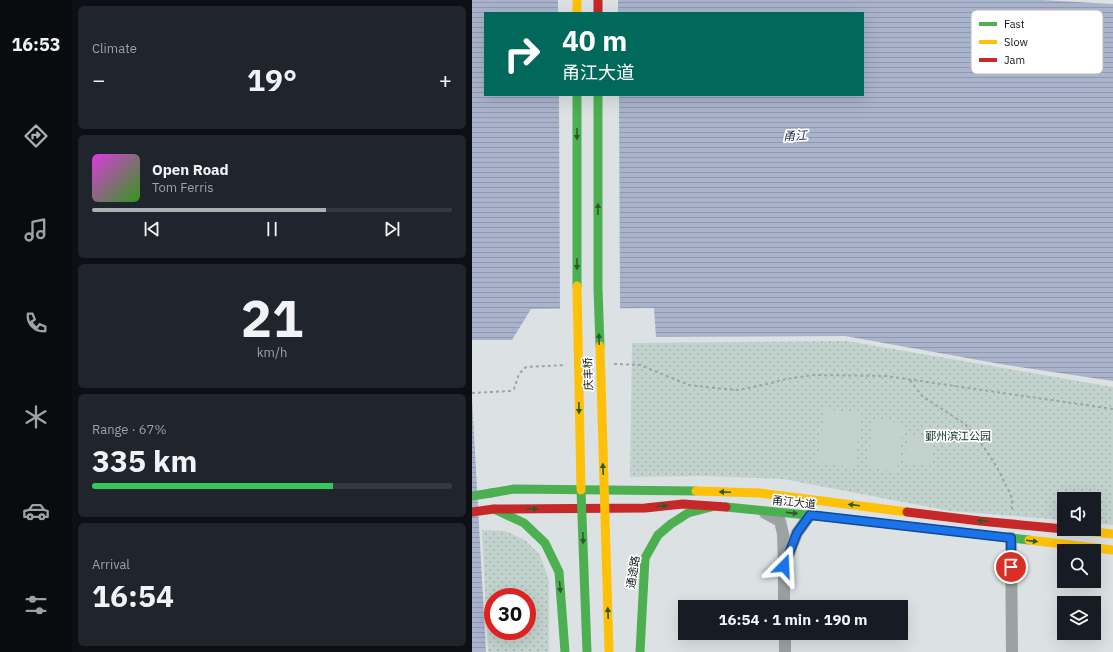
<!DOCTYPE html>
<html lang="en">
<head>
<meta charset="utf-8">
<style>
	:root { --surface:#171b24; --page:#20242c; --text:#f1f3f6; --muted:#9ea1a6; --line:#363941; --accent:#adb0b2 }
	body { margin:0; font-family:"IBM Plex Sans","Noto Sans SC",sans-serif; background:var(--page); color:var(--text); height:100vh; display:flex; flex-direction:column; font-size:15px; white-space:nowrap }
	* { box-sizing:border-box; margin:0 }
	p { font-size:13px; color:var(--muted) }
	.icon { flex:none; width:22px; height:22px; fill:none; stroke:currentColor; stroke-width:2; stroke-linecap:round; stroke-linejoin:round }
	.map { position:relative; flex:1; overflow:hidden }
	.side { display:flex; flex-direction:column; gap:6px; padding:6px; background:#0d0f14; width:400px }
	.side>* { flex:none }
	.hud { position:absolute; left:12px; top:12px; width:380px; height:84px; border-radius:0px; box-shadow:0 4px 16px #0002; background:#00695c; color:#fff; overflow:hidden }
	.fabs { position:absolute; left:585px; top:492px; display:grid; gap:8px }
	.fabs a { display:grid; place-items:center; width:44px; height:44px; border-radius:0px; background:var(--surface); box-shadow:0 4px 16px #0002; font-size:20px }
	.speed { position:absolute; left:12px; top:588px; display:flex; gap:8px; font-size:20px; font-weight:700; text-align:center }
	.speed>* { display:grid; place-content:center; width:52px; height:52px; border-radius:50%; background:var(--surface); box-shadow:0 4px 16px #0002; line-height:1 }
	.speed .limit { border:6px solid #d22; background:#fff; color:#111 }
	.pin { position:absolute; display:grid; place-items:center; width:34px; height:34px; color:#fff; margin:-17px; border:2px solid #fff; border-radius:50%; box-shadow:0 1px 4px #0007 }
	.me { position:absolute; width:44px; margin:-22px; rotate:21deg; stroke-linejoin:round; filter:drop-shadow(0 0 3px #0008) }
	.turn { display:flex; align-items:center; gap:14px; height:84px; padding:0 12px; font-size:18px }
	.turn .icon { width:52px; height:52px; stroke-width:2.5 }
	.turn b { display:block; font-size:28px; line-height:34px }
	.big { font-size:30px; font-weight:700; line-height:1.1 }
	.side .card { flex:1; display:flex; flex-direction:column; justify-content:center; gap:6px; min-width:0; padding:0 14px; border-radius:6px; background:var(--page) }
	.side .dial { align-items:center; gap:0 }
	.dial b { font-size:52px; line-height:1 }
	.song { display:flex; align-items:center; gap:12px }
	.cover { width:48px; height:48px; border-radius:6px; background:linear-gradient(135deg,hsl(300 70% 55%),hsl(110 70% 35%)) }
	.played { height:4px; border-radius:2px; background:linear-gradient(90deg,var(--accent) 65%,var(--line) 65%) }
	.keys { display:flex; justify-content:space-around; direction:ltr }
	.heat { display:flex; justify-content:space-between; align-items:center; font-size:22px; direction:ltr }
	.charge { height:6px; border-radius:3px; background:linear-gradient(90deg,#34c759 67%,var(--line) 0) }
	.trip { position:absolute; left:206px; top:600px; width:230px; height:40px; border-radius:0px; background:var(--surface); box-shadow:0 4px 16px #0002; font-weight:700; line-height:40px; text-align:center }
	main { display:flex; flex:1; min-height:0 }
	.tab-bar { display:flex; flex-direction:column; width:72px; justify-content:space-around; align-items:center; background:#090b0e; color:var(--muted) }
	.tab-bar .icon { width:28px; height:28px }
	.tab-bar .active { color:var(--accent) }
	.tab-bar b { font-size:18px; color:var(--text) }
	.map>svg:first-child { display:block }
	.grass { fill:url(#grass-dots); fill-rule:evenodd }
	.garden { fill:#c2d2cc }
	.water { fill:url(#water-rules); fill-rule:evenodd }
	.pier { fill:#dce2e4 }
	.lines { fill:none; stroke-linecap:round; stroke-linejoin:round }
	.path { stroke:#9fa3a5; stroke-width:2; stroke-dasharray:3 3; stroke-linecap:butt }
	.street { stroke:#9ca1a4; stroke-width:12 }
	.fast { stroke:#4caf50; stroke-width:9 }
	.slow { stroke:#ffc107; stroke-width:9 }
	.jam { stroke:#c62828; stroke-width:9 }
	.fast-bridge { stroke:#4caf50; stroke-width:9 }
	.slow-bridge { stroke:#ffc107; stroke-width:9 }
	.oneway { fill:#2c5a30 }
	.route-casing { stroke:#114b97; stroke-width:10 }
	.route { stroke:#1a73e8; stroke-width:7 }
	.labels { text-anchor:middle; stroke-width:3.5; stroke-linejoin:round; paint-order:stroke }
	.street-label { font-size:11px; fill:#121516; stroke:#fff }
	.park-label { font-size:11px; fill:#0f3225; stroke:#fff }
	.water-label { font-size:12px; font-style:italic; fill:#1d2954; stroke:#fff }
	.key { fill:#fff; stroke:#b8b9b9; stroke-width:1 }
	.key-label { font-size:11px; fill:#121516 }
</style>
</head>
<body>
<main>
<nav class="tab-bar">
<b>16:53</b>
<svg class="icon active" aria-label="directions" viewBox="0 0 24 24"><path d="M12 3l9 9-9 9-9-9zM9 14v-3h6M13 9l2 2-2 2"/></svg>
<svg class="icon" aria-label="music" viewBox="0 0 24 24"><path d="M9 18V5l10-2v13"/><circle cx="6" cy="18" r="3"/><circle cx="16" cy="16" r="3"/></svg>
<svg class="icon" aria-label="phone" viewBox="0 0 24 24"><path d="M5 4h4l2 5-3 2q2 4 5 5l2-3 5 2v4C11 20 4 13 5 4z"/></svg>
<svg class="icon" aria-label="climate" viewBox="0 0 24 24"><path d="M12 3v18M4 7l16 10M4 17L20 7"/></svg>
<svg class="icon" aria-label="car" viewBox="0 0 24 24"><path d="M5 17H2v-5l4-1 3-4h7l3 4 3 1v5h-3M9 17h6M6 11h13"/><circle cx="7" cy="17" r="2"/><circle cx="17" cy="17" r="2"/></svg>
<svg class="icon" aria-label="filters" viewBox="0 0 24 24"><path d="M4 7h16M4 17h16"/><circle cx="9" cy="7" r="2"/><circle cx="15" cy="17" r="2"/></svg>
</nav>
<section class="side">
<div class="card"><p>Climate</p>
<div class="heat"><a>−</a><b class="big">19°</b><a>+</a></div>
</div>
<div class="card">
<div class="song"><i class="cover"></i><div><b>Open Road</b><p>Tom Ferris</p></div></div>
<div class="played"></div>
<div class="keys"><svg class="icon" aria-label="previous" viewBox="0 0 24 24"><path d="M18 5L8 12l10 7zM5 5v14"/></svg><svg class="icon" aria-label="pause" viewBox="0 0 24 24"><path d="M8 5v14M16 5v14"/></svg><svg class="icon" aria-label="next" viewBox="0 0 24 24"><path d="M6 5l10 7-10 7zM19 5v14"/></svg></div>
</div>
<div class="card dial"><b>21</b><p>km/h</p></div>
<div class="card"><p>Range · 67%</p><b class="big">335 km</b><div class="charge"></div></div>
<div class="card"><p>Arrival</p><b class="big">16:54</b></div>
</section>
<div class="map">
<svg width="641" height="652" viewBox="0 0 641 652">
	<defs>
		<pattern id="grass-dots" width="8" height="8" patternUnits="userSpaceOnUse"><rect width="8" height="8" fill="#c2d2cc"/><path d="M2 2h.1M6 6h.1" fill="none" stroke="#a6b3ae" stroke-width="1.8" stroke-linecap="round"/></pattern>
		<pattern id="water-rules" width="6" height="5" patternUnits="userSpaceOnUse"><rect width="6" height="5" fill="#a9b3cb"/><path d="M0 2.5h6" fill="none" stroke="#9099ae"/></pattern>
	</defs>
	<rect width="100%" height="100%" fill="#dce2e4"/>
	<g class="grass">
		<path d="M375,341l266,46v138l-19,-2v-24h-30v21l-114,-9 -167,-32 -79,-3 -74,1 2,-134z"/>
		<path d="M10,530l23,1 20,9 15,15 9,25v72h-61zM21,597h34v34h-34z"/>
	</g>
	<g class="garden">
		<path d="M353,409l37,5 -8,54 -37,-6z"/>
		<path d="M402,419l30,4 -7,49 -30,-5z"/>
		<path d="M436,436l26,4 -4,26 -26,-4z"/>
	</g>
	<g class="water">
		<path d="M0,0h570l71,4v377l-107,-16 -161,-29 -189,1 -2,-29 -123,1 -19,31h-40zM13,13h378v82h-378z"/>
		<path d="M0,398l14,254h-14z"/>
	</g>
	<g class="pier">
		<rect x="86" y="0" width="60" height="13"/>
		<path d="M87,95h60l1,215 -60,1z"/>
	</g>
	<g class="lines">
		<g class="path">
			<path d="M142,364l26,1 49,20 26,3 24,2 28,-6 19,-5 27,-4 73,1 227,33"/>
			<path d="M438,380l12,16 43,28 14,16 18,27 15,31v14"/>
			<path d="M0,393l38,-2 4,-2 5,-15 7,-7 40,-2"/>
		</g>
		<g class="street">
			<path d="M293,513l15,8 3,13 1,32 13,-33 13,-18"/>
			<path d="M539,538l1,114"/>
			<path d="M312,566v41"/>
			<path d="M313,633v19"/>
		</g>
		<g class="fast">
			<path d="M19,493l23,-4 182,2"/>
			<path d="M254,507l101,10 202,23"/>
			<path d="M22,509l30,14 21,20 14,29 6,80"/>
			<path d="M168,652l5,-94 13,-23 13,-11 17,-11 23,-6"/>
		</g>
		<g class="slow">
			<path d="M105,0v13"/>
			<path d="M224,491l64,2 147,19"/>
			<path d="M595,529l46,5"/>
			<path d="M557,540l84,10"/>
		</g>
		<g class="jam">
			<path d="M126,0v13"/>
			<path d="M0,512l22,-3 151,-1 38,-4 43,3"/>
			<path d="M435,512l73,9 84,8"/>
		</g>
		<g class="fast-bridge">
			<path d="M105,95v191"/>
			<path d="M126,95v193l2,58"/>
			<path d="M109,490l6,162"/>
			<path d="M0,496l19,-3"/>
		</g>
		<g class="slow-bridge">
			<path d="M105,286l4,204"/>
			<path d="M128,346l9,306"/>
		</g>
	</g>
	<defs><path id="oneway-solid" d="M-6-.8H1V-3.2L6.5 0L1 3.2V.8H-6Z"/></defs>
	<g class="oneway">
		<use href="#oneway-solid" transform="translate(105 134) rotate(90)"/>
		<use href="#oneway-solid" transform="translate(126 209) rotate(-90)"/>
		<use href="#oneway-solid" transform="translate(105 264) rotate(90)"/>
		<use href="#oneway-solid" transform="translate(127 339) rotate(-92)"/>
		<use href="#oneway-solid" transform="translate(107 408) rotate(89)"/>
		<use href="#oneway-solid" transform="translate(131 469) rotate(-92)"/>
		<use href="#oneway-solid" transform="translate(253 492) rotate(-178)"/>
		<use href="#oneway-solid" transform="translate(382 505) rotate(-173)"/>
		<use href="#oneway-solid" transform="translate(190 506) rotate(-5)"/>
		<use href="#oneway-solid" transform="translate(60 509) rotate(-1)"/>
		<use href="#oneway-solid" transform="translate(320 513) rotate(6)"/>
		<use href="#oneway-solid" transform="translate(511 521) rotate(-175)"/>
		<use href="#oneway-solid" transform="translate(111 538) rotate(88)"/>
		<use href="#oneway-solid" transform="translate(560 541) rotate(7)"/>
		<use href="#oneway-solid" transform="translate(88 587) rotate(85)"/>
		<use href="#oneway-solid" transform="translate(136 613) rotate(-92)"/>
	</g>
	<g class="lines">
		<g class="route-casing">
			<path id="route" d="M312,566l13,-33 13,-18 201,23v29"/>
		</g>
		<use href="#route" class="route"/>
	</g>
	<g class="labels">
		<g class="street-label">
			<text transform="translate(116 374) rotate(-92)" y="4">庆丰桥</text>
			<text transform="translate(322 502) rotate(6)" y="4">甬江大道</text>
			<text transform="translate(161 572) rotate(-81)" y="4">通途路</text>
		</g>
		<g class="park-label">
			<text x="486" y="440">鄞州滨江公园</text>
		</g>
		<g class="water-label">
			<text transform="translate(323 136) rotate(-3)" y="4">甬江</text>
		</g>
	</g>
	<rect x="499" y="10" width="132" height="64" rx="6" class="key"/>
	<rect x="507" y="22" width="18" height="4" fill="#4caf50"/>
	<rect x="507" y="40" width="18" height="4" fill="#ffc107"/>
	<rect x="507" y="58" width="18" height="4" fill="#c62828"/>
	<g class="key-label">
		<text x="532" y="28">Fast</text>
		<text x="532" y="46">Slow</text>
		<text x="532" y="64">Jam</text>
	</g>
</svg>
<div class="fabs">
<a><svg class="icon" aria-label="sound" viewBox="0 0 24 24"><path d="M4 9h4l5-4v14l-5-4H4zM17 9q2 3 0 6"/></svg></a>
<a><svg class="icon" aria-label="search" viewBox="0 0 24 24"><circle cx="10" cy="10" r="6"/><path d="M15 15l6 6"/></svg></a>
<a><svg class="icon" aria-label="layers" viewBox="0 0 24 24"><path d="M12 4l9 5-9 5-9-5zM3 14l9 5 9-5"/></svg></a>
</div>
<div class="speed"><div class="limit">30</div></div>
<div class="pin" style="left:539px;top:567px;background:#d93025"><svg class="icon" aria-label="arrive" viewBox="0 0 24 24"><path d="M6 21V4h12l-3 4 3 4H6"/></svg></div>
<svg class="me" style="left:312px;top:566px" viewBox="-20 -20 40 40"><path d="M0-17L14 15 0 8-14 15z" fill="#1a73e8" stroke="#fff" stroke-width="4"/></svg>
<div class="trip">16:54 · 1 min · 190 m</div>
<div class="hud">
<div class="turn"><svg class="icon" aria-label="right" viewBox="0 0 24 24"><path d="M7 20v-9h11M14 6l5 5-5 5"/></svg><div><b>40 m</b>甬江大道</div></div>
</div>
</div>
</main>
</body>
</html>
